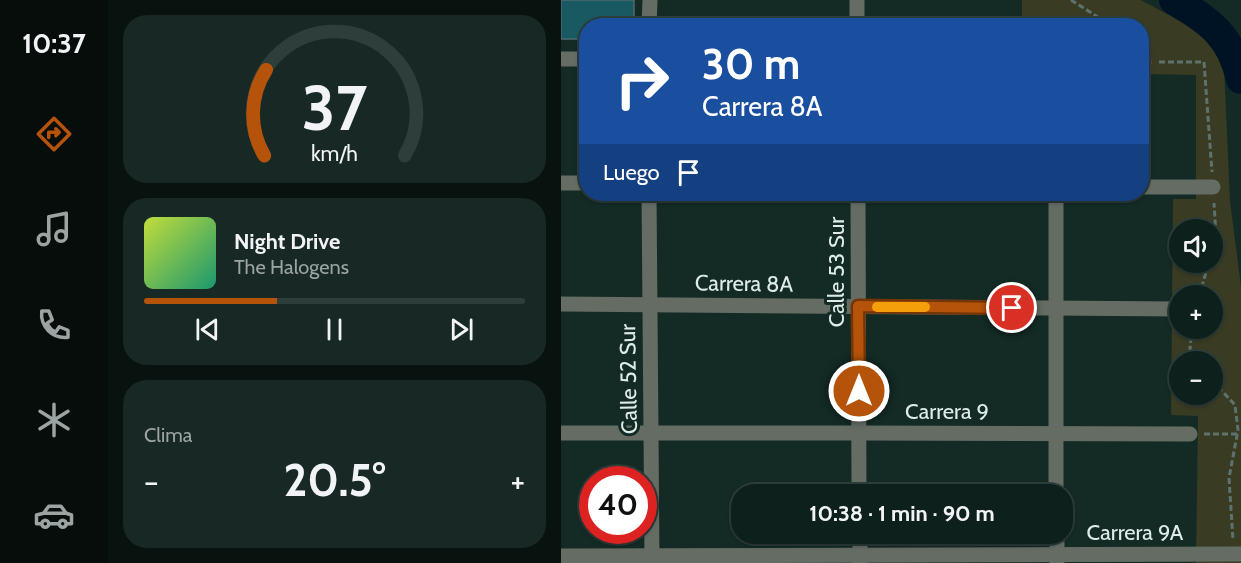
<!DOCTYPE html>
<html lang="es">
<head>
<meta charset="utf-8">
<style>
	:root { --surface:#0e201c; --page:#172825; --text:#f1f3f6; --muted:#9ba3a3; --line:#2e3e3b; --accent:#b45309 }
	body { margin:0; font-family:Cabin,sans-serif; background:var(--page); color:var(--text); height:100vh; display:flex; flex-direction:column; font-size:22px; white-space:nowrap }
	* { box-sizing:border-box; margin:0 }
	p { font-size:20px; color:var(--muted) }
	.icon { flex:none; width:33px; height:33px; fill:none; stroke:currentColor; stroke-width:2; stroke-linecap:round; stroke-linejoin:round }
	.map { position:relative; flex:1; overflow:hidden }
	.panel { display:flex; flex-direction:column; gap:15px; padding:15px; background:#08120f; width:453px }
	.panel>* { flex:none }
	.banner { position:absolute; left:18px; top:18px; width:570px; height:183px; border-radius:24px; box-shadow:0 2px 4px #0004,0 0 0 2px var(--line); background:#1a4fa0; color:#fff; overflow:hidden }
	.fabs { position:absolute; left:608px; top:219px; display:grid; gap:12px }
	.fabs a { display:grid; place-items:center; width:54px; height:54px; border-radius:50%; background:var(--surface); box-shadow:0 2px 4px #0004,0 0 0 2px var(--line); font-size:30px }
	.speed { position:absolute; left:18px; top:466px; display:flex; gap:12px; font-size:30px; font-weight:700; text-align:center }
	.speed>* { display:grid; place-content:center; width:78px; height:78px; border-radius:50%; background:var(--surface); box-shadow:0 2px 4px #0004,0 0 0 2px var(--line); line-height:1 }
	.speed .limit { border:9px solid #d22; background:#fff; color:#111 }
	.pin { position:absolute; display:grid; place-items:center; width:51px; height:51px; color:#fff; margin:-26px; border:3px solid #fff; border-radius:50%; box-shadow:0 2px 6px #0007 }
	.me { position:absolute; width:66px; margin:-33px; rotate:0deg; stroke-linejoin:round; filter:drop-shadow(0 0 4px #0008) }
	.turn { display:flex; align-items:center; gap:21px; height:126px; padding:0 24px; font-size:27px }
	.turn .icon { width:78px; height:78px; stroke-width:2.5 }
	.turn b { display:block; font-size:42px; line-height:51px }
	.then { display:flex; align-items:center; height:57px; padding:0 24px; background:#0003; gap:12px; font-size:22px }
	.big { font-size:45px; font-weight:700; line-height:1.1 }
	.panel .widget { flex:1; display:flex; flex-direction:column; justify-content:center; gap:9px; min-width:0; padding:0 21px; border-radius:24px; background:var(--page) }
	.panel .dial { align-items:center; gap:0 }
	.dial svg { height:156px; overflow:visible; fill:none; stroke:var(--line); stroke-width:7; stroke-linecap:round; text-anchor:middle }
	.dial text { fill:var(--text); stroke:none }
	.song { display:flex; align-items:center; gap:18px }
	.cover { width:72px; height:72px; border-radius:9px; background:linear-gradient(135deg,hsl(70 70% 55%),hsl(160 70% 35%)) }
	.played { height:6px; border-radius:3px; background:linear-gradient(90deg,var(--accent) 35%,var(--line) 35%) }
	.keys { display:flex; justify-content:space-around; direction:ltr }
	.heat { display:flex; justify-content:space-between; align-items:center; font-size:33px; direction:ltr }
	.trip { position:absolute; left:170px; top:484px; width:342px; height:60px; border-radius:24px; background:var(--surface); box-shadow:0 2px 4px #0004,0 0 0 2px var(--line); font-weight:700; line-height:60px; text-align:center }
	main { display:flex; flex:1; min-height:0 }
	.tabs { display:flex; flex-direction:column; width:108px; justify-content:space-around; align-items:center; background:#060d0b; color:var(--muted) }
	.tabs .icon { width:42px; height:42px }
	.tabs .active { color:var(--accent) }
	.tabs b { font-size:27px; color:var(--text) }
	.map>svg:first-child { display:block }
	.green { fill:#3a3b23; fill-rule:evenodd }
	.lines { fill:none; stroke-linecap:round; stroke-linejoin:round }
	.river { stroke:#001325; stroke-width:30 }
	.building { fill:#195962; stroke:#506a6f; stroke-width:1.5 }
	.path { stroke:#5e726d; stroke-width:3; stroke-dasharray:6 3; stroke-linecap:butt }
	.minor { stroke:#656c64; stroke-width:15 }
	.tertiary { stroke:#656c64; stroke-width:15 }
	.route-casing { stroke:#753606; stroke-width:15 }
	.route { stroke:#b45309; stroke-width:10 }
	.slow { stroke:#f59e0b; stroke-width:10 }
	.labels { text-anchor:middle; stroke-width:6; stroke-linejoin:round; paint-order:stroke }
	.street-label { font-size:22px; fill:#deece8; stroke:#132a25 }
</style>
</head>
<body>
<main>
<nav class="tabs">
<b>10:37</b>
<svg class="icon active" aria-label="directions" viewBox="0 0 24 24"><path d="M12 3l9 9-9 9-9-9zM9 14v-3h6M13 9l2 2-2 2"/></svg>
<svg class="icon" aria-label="music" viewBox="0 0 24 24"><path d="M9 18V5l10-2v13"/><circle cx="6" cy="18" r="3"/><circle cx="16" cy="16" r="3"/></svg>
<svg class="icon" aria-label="phone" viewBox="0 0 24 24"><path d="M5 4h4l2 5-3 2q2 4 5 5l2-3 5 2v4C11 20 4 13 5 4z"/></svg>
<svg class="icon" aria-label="climate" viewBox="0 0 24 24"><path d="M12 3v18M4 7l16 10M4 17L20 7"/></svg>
<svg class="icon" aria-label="car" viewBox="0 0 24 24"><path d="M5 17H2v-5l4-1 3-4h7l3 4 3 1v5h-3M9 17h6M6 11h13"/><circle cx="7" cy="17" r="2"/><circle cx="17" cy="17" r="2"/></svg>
</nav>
<section class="panel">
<div class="widget dial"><svg viewBox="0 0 100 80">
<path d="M14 69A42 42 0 1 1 86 69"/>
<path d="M14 69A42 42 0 0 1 15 25" stroke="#b45309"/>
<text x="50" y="56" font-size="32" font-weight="700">37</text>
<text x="50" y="72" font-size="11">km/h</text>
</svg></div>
<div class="widget">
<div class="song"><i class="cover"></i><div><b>Night Drive</b><p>The Halogens</p></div></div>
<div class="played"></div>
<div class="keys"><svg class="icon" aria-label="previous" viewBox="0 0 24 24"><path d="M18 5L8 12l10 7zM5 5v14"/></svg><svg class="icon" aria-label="pause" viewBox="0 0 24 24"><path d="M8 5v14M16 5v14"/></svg><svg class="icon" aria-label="next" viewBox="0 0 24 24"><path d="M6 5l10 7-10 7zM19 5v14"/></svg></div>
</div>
<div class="widget"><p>Clima</p>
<div class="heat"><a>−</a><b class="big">20.5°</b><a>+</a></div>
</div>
</section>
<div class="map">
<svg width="680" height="563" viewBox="0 0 680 563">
	<rect width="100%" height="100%" fill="#132a25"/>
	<path class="green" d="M461,0h119l59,32 15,16 9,18 6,135 11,86v276h-45l2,-147 -27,-1 2,-216h23v-124l-54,-1 -1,-48h-119zM618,230h33v32h-33zM618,296h33v32h-33zM618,362h33v32h-33z"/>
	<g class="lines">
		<path class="river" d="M613,0c36,21 57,36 67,79"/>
	</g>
	<path class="building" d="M0,0h73v26h-47v13h-26z"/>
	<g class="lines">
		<g class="path">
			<path d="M510,0l41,26"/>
			<path d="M598,62h45l8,110"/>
			<path d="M651,252l4,-16 -2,-33"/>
			<path d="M638,296l10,-34"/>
			<path d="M631,328l-2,21 6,13"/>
			<path d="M651,380l23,25 3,25 -9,48 4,62"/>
			<path d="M643,434h34"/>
		</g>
		<g class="minor">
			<path d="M88,26l1,-26"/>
			<path d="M0,59h26"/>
			<path d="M580,62h3"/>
			<path d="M0,183h26"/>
			<path d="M580,187h72"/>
			<path d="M88,194l2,239"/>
			<path d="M495,194v301"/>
			<path d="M0,304l618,5"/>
			<path d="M298,433l331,1"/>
			<path d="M496,534v29"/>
			<path d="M0,556l680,-2"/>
		</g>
		<g class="tertiary">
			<path d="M296,0v26"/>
			<path d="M297,194l1,301"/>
			<path d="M0,433h298"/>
			<path d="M90,433l1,130"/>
			<path d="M299,534v29"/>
		</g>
	</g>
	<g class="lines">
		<g class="route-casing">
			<path id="route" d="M298,391l-1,-85 154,2"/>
		</g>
		<use href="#route" class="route"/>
		<path class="slow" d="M316,307h48"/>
	</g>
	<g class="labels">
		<g class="street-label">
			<text transform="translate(275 272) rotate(-90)" y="8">Calle 53 Sur</text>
			<text transform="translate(183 283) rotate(1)" y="8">Carrera 8A</text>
			<text transform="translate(67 379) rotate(-91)" y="8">Calle 52 Sur</text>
			<text x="386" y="419">Carrera 9</text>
			<text x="574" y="540">Carrera 9A</text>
		</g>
	</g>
</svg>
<div class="fabs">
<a><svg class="icon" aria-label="sound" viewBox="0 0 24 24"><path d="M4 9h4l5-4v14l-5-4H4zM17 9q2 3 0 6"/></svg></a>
<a>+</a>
<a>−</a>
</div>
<div class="speed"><div class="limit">40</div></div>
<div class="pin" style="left:451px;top:308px;background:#d93025"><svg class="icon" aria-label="arrive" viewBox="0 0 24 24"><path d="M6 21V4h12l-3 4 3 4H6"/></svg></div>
<svg class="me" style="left:298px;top:391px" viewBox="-20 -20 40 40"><circle r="17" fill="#b45309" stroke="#fff" stroke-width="3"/><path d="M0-11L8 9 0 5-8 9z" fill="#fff"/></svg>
<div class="trip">10:38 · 1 min · 90 m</div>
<div class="banner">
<div class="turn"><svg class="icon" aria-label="right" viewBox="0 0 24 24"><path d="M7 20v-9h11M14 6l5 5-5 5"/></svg><div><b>30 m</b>Carrera 8A</div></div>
<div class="then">Luego<svg class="icon" aria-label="arrive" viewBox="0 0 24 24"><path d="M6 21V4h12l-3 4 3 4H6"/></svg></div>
</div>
</div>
</main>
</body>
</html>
